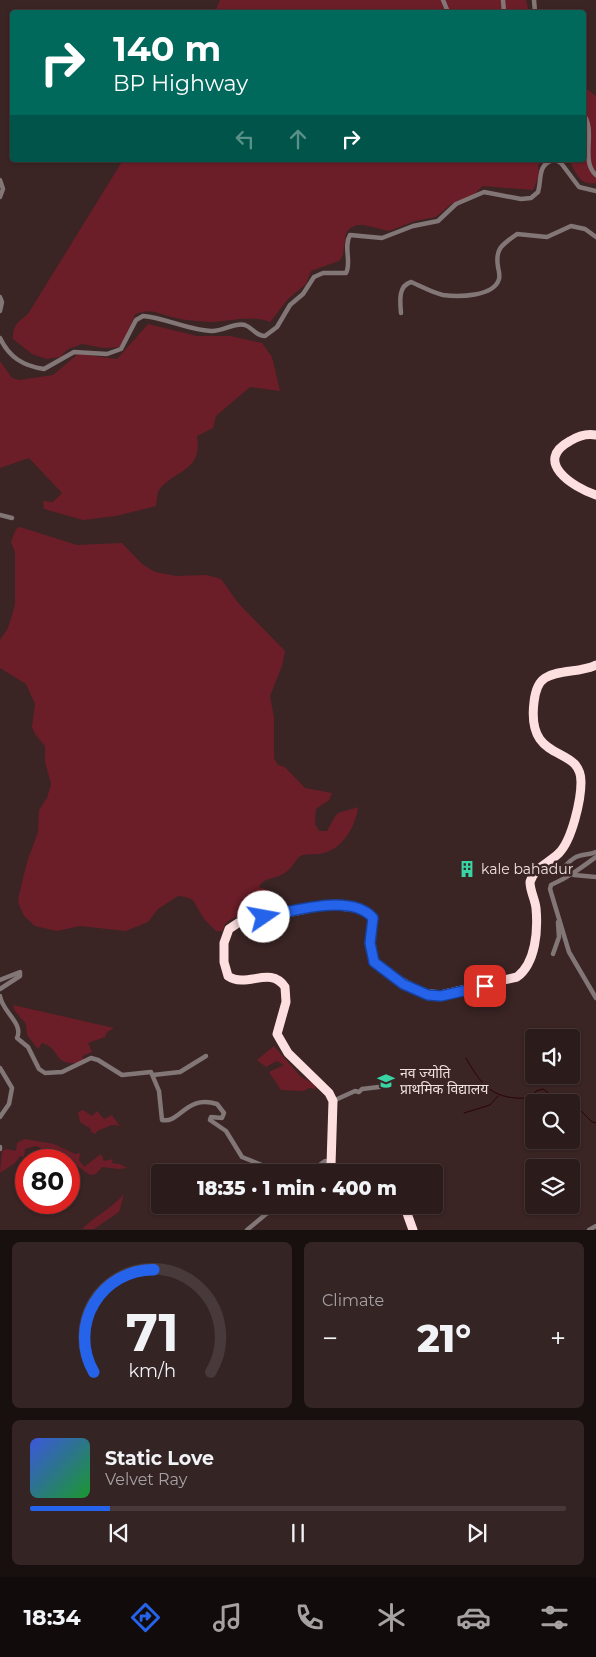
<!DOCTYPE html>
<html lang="en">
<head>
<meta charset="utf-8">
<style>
	:root { --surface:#2c1b1b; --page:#342424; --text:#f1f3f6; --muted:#a6a1a3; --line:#48393a; --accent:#2563eb }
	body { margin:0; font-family:Montserrat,"Noto Sans Devanagari",sans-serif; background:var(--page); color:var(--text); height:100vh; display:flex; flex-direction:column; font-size:19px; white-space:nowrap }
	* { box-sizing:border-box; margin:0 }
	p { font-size:16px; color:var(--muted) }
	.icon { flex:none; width:28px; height:28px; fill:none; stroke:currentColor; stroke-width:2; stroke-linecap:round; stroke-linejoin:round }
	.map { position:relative; height:1230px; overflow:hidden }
	.details { display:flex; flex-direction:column; gap:12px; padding:12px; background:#180f0f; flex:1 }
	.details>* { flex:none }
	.hud { position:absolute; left:10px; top:10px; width:576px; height:152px; border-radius:5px; box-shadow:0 1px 4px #0004,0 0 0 1px var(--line); background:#00695c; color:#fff; overflow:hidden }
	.tools { position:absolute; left:525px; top:1029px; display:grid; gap:10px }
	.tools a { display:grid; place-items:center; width:55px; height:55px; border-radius:5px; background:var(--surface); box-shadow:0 1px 4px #0004,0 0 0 1px var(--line); font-size:25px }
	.speed { position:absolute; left:15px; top:1149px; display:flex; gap:10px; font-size:25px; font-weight:700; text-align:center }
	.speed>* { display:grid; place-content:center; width:65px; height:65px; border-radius:50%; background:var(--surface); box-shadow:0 1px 4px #0004,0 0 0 1px var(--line); line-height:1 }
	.speed .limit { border:8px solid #d22; background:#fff; color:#111 }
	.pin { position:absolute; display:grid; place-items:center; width:42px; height:42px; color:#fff; margin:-21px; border-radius:10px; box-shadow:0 2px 8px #0006 }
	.me { position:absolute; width:55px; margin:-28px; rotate:78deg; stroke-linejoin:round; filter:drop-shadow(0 0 4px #0008) }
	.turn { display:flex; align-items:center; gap:18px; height:105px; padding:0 20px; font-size:22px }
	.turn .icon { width:65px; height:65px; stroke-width:2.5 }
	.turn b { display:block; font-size:35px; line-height:42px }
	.lanes { display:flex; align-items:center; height:48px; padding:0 20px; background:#0003; justify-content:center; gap:25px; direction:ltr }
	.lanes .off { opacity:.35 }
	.big { font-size:38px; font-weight:800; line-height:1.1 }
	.details .tile { flex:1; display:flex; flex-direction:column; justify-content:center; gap:8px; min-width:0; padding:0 18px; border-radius:8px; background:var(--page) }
	.details .dial { align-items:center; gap:0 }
	.dial svg { height:130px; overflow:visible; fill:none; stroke:var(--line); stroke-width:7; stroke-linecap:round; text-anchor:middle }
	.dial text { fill:var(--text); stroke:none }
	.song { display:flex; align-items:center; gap:15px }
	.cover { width:60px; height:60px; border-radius:8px; background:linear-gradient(135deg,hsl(230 70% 55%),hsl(130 70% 35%)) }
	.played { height:5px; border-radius:2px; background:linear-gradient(90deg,var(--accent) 15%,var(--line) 15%) }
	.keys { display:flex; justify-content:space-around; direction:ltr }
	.heat { display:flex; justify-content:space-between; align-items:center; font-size:28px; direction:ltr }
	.details .tiles { flex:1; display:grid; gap:12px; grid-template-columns:1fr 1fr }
	.tile:last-child { grid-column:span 2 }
	.trip { position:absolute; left:151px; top:1164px; width:292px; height:50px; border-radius:5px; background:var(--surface); box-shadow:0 1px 4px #0004,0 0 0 1px var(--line); font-weight:800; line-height:50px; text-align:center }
	.menu { display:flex; height:80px; justify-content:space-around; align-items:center; background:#120b0b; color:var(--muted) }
	.menu .icon { width:35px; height:35px }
	.menu .active { color:var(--accent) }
	.menu b { font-size:22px; color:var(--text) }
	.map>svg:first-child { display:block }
	.green { fill:#6c1e28 }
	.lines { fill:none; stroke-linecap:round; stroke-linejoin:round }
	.stream { stroke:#2e0208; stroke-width:1 }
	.street { stroke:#827676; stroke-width:4.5 }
	.highway { stroke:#fedfdf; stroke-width:9 }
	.route-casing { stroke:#184099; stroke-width:12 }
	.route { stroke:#2563eb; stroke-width:9 }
	.labels { text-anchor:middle; stroke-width:5; stroke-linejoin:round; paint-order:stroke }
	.poi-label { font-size:14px; fill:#f0e1e1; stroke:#3a2424; text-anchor:start }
</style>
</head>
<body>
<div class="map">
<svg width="596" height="1230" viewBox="0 0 596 1230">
	<rect width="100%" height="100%" fill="#3a2424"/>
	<g class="green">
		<path d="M220,0h306l3,12h-314z"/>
		<path d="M584,87l12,9v87c-17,3 -20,-11 -27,-23h15z"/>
		<path d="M123,160h420l-5,5 1,10 -6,15 -50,-4 -11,10 -21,8 -15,13 -21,4 -26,10 -25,-6h-7l-7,3 -4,5 -3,22 -4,6 -28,10 -5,13 -18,15 -18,23c-21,-8 -41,0 -62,0 -11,-1 -25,-2 -36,-5 -17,-4 -18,-9 -37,-3l-13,33 -18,1 -22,-4 -14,5 -8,8 -14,2 -14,-5 -19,-15c-1,-13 6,-18 15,-25z"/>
		<path d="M148,324l49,12h33l32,7 10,14 8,34 -30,-4 -34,29 -3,12 -16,8c6,36 -22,33 -38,54 -2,4 -2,11 -3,16l-40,10 -33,4 -39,-11 -1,-8 10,1 9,-9 -33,-35 -29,10v-107l12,17 7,2 34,-5 25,-21 39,5z"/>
		<path d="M20,527l57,18 45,-2 20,21 13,8 21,4 31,-1 14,4 18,25 46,47 -3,15 -12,30 4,22v40l4,7 7,2 20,21 27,5 -3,7 -13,9 -1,15 4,7h8c14,-24 5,-15 31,-24 -2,19 -15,41 -34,46 -8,2 -16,0 -24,3 -6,6 -9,14 -17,18 -8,5 -19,3 -24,13l12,4 7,18c-14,7 -54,2 -55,22h-7l-12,-12 -11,-19 -7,-3 -8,-1 -20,13 -10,13 -22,9 -46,-5 -23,5 -22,-5 -11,-10 -6,-14 1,-7 8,-33 11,-30 1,-22 8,-12 4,-14 -6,-22v-16l-10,-12 -3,-7 3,-23 -9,-20 -26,-16v-28l8,-12 7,-23v-53l-4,-10 5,-13z"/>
		<path d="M13,1005l101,23 -7,4 -2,5 -17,6 4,9 -10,4 3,6c-35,6 -22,-13 -43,-19l-4,6 -11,-14 -1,-11 -11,-13z"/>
		<path d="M274,1046l27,31 13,7 2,5 -7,-1 -6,3 -22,-1 -12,-18 15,-7 -7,-4 -11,6 -9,-7z"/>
		<path d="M83,1110l9,6 5,-5 7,8 8,-4 7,10 6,1 -13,-1 -15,6 -1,3 -5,-2 -1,-4 -10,-6 -2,-10z"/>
		<path d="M25,1139l29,5 21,10 5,-1 -1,7 5,7 17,-13 3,7 9,-2 -1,4 8,1 7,4 -8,1 -17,-2 -6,7 -6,1 -21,-15h-6l-27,-14 -11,3 -1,8 -4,-1 -5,7 -15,10 2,-22 4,-2 10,2 1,-8z"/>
		<path d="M124,1194l-5,18 -25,17h-12c13,-13 29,-20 42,-35z"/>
	</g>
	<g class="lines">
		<g class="stream">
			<path d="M466,1058c17,30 28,42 64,40l6,-7 7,-2 17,13"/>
			<path d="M571,1108l10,3 11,11 4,1"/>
			<path d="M464,1113l26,-8 8,-9"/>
		</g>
		<g class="street">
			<path d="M443,0l5,12"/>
			<path d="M503,0l1,12"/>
			<path d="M534,0l1,12"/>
			<path d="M584,115c12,17 -4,46 12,60"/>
			<path d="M556,160l5,3 18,24 17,4"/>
			<path d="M0,180l3,9 -3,8"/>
			<path d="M0,297l2,5 -2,9"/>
			<path d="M401,313c-1,-12 -3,-27 10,-31 10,4 22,11 32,13 15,2 51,2 56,-16 1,-4 0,-8 -1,-12 -3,-19 4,-22 19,-33l30,3 24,-11 14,3 11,8"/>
			<path d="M0,338c9,19 23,28 44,31l30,-17 33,2 14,-5 15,-29 7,-4c23,2 45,14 68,15 11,1 24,-9 34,-6 8,3 11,11 20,11l12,-9 13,-22 13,-11 11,-17 9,-4h23c6,-11 -3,-26 4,-38l32,3 31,-12 25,-5 18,-17 28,-12 37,7 10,-1 7,-6c4,-13 -1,-27 15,-32"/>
			<path d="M0,515l12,3"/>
			<path d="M596,857c-15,11 -27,20 -45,28l-1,4 19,63 27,46"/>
			<path d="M548,861l8,10c9,-2 12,-10 20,-14 6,-3 13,-2 20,-5"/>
			<path d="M574,875l22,2"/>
			<path d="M553,954l6,-17 -1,-15"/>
			<path d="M0,980l20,-8v4l-20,13"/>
			<path d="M0,996c2,16 24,27 17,42l11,9 11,22 6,4 17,-1 29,-14 7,2 24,15 29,-3 8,19 3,29c18,4 24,-26 55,-16l7,9 -2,5 -11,-1 -1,3 16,11 16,26 37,15"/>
			<path d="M0,1068l12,20 -3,16 -9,13"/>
			<path d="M153,1075l27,-3 26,-16"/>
			<path d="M333,1101l22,-10 4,1 3,-3 17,-2"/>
			<path d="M0,1147v2"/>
			<path d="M310,1172l15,-11 6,2"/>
			<path d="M247,1230l19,-16 18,-9"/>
			<path d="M589,1230l7,-4"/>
		</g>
		<g class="highway">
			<path d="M596,435c-10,-2 -18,1 -26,6 -37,20 2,46 26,54"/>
			<path d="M342,1172l-10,-3 -1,-4 2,-64 -4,-8 -41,-40 -11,-19 9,-32 -1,-15c-15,-22 -38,2 -57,-11l-4,-14v-19l5,-14 9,-6 88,-18 34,3 13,10 -3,25 4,18 17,15 32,17 18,2 76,-18c19,-14 21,-47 19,-69 -1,-9 -6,-17 -6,-26 5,-15 18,-18 29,-29 13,-13 22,-53 22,-71 0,-39 -55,-16 -47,-80 1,-9 3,-19 11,-24 14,-9 35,-5 51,-13"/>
			<path d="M404,1205l9,25"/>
		</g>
	</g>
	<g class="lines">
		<g class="route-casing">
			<path id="route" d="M264,917c29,-6 87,-24 109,1l-3,25 4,19 29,22 25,11 13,1 44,-10"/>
		</g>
		<use href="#route" class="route"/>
	</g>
	<defs>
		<g id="building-bare" transform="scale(1.35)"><path d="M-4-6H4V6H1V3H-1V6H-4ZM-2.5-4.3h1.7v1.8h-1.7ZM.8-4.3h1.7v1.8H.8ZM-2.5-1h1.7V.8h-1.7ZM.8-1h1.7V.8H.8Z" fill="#39d4a5" stroke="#3a2424" stroke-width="2.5" paint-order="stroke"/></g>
		<g id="school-bare" transform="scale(1.35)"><path d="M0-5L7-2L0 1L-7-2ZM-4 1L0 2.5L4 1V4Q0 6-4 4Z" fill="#39d4a5" stroke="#3a2424" stroke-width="2.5" paint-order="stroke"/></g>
	</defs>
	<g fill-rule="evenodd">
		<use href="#building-bare" x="467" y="869"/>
		<use href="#school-bare" x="386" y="1081"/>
	</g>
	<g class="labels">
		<g class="poi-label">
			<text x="481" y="874">kale bahadur</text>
			<text x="400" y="1078">नव ज्योति<tspan x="400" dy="16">प्राथमिक विद्यालय</tspan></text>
		</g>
	</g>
</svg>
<div class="tools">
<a><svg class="icon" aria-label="sound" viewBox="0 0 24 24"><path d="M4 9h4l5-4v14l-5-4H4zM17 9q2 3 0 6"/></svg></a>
<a><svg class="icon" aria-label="search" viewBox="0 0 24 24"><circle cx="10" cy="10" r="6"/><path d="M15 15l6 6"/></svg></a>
<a><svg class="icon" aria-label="layers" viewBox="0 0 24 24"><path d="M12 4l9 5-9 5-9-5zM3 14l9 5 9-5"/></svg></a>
</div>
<div class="speed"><div class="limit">80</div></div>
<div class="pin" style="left:485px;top:986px;background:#d93025"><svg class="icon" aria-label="arrive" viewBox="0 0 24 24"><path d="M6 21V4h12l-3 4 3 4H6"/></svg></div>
<svg class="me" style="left:264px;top:917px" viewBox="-20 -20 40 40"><circle r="19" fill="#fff"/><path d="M0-13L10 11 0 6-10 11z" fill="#2563eb"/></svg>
<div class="trip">18:35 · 1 min · 400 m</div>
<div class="hud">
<div class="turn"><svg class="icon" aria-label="right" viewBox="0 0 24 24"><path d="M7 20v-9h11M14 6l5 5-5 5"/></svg><div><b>140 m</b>BP Highway</div></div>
<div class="lanes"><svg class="icon off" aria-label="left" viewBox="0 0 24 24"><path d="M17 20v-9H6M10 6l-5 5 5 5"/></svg><svg class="icon off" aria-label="ahead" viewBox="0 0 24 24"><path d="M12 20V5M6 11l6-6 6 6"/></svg><svg class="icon" aria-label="right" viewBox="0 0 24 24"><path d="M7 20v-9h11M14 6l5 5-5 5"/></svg></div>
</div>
</div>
<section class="details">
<div class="tiles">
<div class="tile dial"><svg viewBox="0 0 100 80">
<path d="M14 69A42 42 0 1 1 86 69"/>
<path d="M14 69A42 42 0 0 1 51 6" stroke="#2563eb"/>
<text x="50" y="56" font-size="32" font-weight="700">71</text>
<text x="50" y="72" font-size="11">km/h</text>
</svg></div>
<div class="tile"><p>Climate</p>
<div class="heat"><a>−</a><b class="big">21°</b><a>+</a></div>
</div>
<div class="tile">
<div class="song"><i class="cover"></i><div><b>Static Love</b><p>Velvet Ray</p></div></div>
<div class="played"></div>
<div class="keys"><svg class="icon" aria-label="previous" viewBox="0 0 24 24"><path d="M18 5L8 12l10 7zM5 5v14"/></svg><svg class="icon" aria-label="pause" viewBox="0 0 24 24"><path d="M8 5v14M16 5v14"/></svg><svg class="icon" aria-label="next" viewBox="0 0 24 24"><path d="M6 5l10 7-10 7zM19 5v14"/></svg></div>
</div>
</div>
</section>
<nav class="menu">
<b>18:34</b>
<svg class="icon active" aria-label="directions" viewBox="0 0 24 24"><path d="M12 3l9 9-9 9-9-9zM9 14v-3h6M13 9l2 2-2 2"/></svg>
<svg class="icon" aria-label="music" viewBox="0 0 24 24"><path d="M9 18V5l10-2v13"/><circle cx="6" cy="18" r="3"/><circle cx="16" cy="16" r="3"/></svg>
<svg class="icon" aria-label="phone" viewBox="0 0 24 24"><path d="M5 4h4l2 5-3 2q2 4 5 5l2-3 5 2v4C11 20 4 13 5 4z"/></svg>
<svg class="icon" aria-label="climate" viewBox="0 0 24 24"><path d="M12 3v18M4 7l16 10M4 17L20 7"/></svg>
<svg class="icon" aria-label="car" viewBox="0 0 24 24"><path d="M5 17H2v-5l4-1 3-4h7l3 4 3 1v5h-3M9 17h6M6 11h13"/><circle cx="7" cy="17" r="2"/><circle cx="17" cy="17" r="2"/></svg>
<svg class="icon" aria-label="filters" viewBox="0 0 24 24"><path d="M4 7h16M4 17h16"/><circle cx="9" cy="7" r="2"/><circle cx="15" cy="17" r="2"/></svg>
</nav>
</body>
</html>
